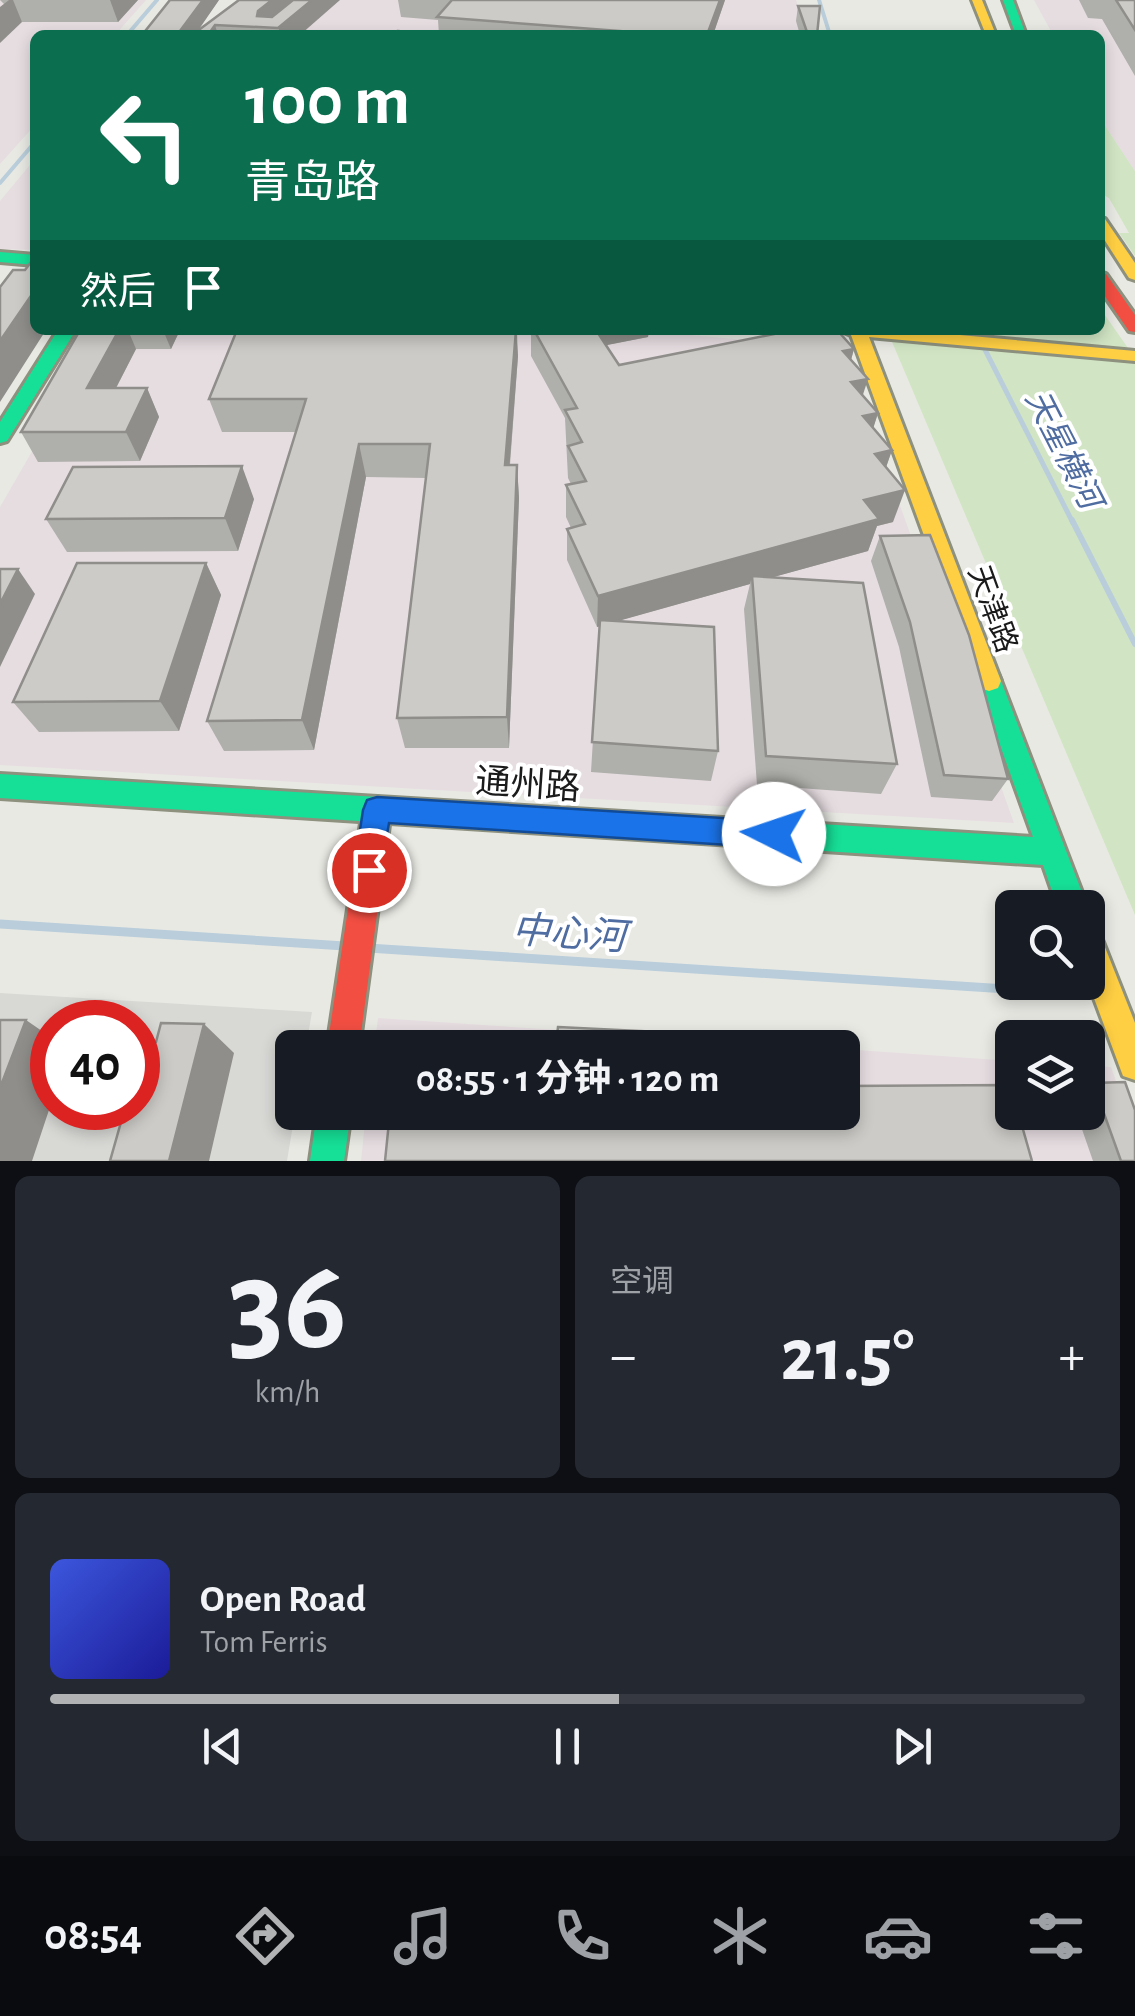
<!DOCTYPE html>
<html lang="zh">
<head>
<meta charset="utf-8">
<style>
	:root { --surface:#171b24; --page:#242831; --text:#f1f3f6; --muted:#9ea1a6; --line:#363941; --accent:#b1b2b3 }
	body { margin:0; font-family:"Alegreya Sans","Noto Sans SC",sans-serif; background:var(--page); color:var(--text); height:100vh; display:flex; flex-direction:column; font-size:38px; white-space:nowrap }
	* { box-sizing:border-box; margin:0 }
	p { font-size:32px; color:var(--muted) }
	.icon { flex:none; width:55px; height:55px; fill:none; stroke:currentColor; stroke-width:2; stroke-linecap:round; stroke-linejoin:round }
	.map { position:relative; height:1161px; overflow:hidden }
	.side { display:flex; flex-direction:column; gap:15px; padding:15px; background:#0d0f14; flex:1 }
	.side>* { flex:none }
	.top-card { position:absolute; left:30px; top:30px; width:1075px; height:305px; border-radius:15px; box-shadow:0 5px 15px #0003; background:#0b6e4f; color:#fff; overflow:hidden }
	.buttons { position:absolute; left:995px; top:890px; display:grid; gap:20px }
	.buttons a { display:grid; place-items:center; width:110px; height:110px; border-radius:15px; background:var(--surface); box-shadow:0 5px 15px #0003; font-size:50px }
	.speed { position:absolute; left:30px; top:1000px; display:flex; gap:20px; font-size:50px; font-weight:700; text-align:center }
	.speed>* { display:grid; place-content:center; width:130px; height:130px; border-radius:50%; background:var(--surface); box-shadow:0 5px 15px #0003; line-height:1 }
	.speed .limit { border:15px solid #d22; background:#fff; color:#111 }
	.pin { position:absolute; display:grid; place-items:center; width:85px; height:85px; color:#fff; margin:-42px; border:5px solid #fff; border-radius:50%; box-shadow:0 2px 10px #0007 }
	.me { position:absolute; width:110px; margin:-55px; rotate:274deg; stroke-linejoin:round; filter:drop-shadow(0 0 8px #0008) }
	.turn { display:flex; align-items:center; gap:35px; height:210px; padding:0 50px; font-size:45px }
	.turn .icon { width:130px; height:130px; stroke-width:2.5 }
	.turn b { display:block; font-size:70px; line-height:85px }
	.then { display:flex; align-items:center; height:95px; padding:0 50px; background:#0003; gap:20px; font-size:38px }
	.big { font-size:75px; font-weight:700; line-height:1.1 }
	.side .widget { flex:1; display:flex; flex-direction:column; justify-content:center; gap:15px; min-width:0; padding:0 35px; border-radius:15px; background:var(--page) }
	.side .dial { align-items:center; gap:0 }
	.dial b { font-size:130px; line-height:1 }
	.song { display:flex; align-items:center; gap:30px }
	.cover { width:120px; height:120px; border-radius:15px; background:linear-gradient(135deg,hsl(230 70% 55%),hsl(240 70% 35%)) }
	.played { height:10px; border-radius:5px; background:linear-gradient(90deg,var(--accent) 55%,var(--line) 55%) }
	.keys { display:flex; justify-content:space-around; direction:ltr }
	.heat { display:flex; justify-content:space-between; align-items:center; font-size:55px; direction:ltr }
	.side .tiles { flex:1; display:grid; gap:15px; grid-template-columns:1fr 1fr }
	.widget:last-child { grid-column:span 2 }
	.trip { position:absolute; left:275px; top:1030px; width:585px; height:100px; border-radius:15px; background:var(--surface); box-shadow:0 5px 15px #0003; font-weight:700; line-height:100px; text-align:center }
	.tabs { display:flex; height:160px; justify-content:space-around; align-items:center; background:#090b0e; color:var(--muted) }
	.tabs .icon { width:70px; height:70px }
	.tabs .current { color:var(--accent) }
	.tabs b { font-size:45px; color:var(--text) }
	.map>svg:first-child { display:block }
	.residential { fill:#d8d8d5; fill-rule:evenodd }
	.industrial { fill:#e6dde1 }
	.grass { fill:#d1e5c4 }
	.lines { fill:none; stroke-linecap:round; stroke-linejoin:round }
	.stream-far3 { stroke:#b9ceda; stroke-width:4 }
	.stream-far2 { stroke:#b9ceda; stroke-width:5 }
	.stream-far1 { stroke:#b9ceda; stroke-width:6 }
	.stream { stroke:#b9ceda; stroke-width:9 }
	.fast-casing { stroke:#8d917e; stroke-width:6 }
	.slow-casing { stroke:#8d917e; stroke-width:6 }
	.jam-casing { stroke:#8d917e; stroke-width:6 }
	.fast { fill:#16e098; fill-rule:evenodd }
	.slow { fill:#ffcf43; fill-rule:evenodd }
	.jam { fill:#f24e42; fill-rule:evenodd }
	.wall { fill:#afafab }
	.shaded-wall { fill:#8f8e8b }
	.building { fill:#cccbc7; stroke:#8f8e8b; stroke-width:2.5 }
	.route { fill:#1a73e8; stroke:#114b97; stroke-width:2.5 }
	.labels { text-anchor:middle; stroke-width:8; stroke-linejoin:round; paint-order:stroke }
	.street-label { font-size:30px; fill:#1b1b1b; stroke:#fff }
	.water-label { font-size:32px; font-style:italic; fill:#506da1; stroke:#fff }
	.near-street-label { font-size:35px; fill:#1b1b1b; stroke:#fff }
	.near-water-label { font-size:38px; font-style:italic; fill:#506da1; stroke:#fff }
</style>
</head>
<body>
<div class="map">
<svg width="1135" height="1161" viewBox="0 0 1135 1161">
	<rect width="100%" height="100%" fill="#e9e9e4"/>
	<path class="residential" d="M0,993l312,19 -6,35 -14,1 3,65 -8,48h-287zM52,1022h86v86h-86z"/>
	<g class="industrial">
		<path d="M0,0h146l-31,35h-80v90l-35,39z"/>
		<path d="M321,0h475l11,35h-529z"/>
		<path d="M1034,0h101v171l-35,-53v-83h-47z"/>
		<path d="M35,159v91l-35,-1v-48z"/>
		<path d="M102,330h533l197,18 14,7 168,468 -1014,-58v-258z"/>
		<path d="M378,1018l437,29 -441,1z"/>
		<path d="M843,1049l169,12v51h76v-46l23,1 24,66v28h-774l5,-48 476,-1z"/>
	</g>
	<g class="grass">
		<path d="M1100,118l35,53v85l-16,-23h10l-20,-35 -9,-5z"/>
		<path d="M1100,308l35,50v557l-248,-585h213z"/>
	</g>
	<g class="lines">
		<g class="stream-far3">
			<path d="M819,0l11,35"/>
			<path d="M127,35l30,-35"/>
			<path d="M0,183l35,-41"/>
		</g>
		<path class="stream-far2" d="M975,330l98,193"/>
		<path class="stream-far1" d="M1072,520l63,124"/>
		<g class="stream">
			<path d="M0,924l345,22"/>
			<path d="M368,948l731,47"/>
		</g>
		<g class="fast-casing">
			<g id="fast">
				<path d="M1003,0h10l13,35h-10z"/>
				<path d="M0,252l35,3v10l-35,-3z"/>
				<path d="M58,330h18l-69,111 -7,2v-21z"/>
				<path d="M989,671l9,3 3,7 87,227v1l-30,-1 -15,-43 -1043,-67v-24l1033,63 -56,-156 3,-7z"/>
				<path d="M317,1112h34l-7,49h-34z"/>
			</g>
		</g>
		<g class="slow-casing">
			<g id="slow">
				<path d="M972,0h10l14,35h-10z"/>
				<path d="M1100,218l5,1 30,44v17l-6,-2 -29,-45z"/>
				<path d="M839,330h66l230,21v10l-266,-24 132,344 -3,7 -9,3 -9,-3 -3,-7 -126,-346z"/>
				<path d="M1088,928l11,4 36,91v57l-12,-4 -35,-94z"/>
			</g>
		</g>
		<g class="jam-casing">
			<g id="jam">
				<path d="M1100,272l6,2 29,41v17l-6,-1 -29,-42z"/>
				<path d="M377,797l10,4 4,9 -32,238h-32l36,-238 4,-9z"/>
			</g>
		</g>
		<use href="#fast" class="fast"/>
		<use href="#slow" class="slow"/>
		<use href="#jam" class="jam"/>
	</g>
	<g class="wall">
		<path d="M0,0h138l-20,22h-96z"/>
		<path d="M219,0l-22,31 41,-31 40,28 2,7h-138z"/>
		<path d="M398,0h327l-12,35h-274l-1,-15 -37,-3z"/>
		<path d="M1079,0h56v76l-33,-57 -14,-1z"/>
		<path d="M798,6l19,29h-17l-4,-14z"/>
		<path d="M80,330h100l-9,19h-35l-20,39h31l12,29 -19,44 -102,1 -17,-30z"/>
		<path d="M237,330h280l1,26 -8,109h7l2,33 -10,250h-104l-8,-30 29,-240 -60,-1 -52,273 -90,1 -17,-30 89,-289h-74l-13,-33z"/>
		<path d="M531,330h118l-1,7 -42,8 13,20 235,-16 -3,11 12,36 15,17 -5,15 19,22 -6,17 7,55 -16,4 -9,25 -95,26 124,187 -16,30 -124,-9 -13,-176 6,-25 -133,37 101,130 -7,30 -120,-9 9,-146 -3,1 -30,-67v-31l4,-1 -5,-11v-32l5,-1 -3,-6 -3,-60 -34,-62z"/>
		<path d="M254,499l-16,52 -171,1 -21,-33z"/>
		<path d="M880,536l128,243 -16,22 -61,-4 -32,-150 -28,-86z"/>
		<path d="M206,563l15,32 -42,136 -140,1 -26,-30z"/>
		<path d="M1093,1083l42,78h-42l-17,-49h12v-26z"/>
	</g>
	<g class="shaded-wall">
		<path d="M9,0h4l9,22 -22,21v-36z"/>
		<path d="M110,0h28l-20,22z"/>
		<path d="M203,0h16l-24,35h-18z"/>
		<path d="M272,0h29l-33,28 -11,-12 1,-5z"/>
		<path d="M312,0h28l-40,35h-20l-2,-7z"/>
		<path d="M720,0h5l-12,35h-6z"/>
		<path d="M215,25l3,10h-10z"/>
		<path d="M35,290v40h11l-46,72v-61z"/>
		<path d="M119,330h9l8,19 -35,68 -14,-29z"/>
		<path d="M163,330h17l-9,19z"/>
		<path d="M516,330l2,26 -11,142 -2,-33z"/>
		<path d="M587,330h62l-1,7 -61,12z"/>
		<path d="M854,349l-9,32 -2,-30z"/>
		<path d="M868,379l-10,31 -7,-28z"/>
		<path d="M147,388l12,29 -19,44 -14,-29z"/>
		<path d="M878,413l-10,32 -5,-29z"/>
		<path d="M359,444l7,33 -52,273 -12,-30z"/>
		<path d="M892,450l-11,32 -6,-28z"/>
		<path d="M517,465l2,33 -10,250 -2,-31z"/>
		<path d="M242,466l12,33 -16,52 -13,-33z"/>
		<path d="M905,490l-12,32 -16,4 -9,25 -116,32v-7l-2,8 -153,43 1,-31 266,-96z"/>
		<path d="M206,563l15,32 -42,136 -19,-30z"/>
		<path d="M18,569l17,25 -35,73v-63z"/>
		<path d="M26,1020l26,18v63l-20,60h-32v-73z"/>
		<path d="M204,1024l30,29 -25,108h-40z"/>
	</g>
	<g class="building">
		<path d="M170,0h33l-26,35h-35z"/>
		<path d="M239,0h33l-14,11 -1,5 15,1 21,-17h19l-34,28 -63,-3 -7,10h-16z"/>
		<path d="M452,0h268l-13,35h-35l-235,-18z"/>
		<path d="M1116,0h19v30z"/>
		<path d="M798,6h22l-3,29h-9z"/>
		<path d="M398,31l32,3 -1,1h-31z"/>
		<path d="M31,262h4v28l-35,51v-54l13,-17h12z"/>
		<path d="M80,330h39l-32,58h60l-21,44h-105z"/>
		<path d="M237,330h279l-11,135h12l-10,252 -110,1 33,-274h-71l-57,276 -95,1 99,-322h-97z"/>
		<path d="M534,330h62l23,35 175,-35h43l17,19 -11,2 25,28 -17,3 27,31 -15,3 29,34 -17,4 30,36 -41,10 15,19 -281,77 -31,-67 18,-5 -19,-39 20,-4 -18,-35 14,-4 -17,-32 12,-2z"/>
		<path d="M242,466l-17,52 -179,1 27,-52z"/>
		<path d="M930,535l39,100 39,144 -64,-4 -34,-153 -30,-86z"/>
		<path d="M77,563h129l-46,138 -147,1z"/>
		<path d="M0,569h18l-18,35z"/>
		<path d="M752,576l111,7 34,181 -131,-8z"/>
		<path d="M600,620l114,7 4,124 -126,-9z"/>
		<path d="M0,1020h26l-26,68z"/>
		<path d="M161,1023l43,1 -35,137h-59l15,-53h13v-42l7,-25 11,1z"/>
		<path d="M558,1027l142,7 1,14h-305l1,-11 160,-2z"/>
		<path d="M1125,1082l10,28v51h-14l-28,-78z"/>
		<path d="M1010,1085l2,8v19h6l14,49h-647l5,-49h452v-26z"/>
	</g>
	<path class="route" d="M377,797l397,24 10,4 4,9 -4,10 -10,4 -385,-25 -10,57 -10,4 -11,-4 -4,-10 9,-60 4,-10z"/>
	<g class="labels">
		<g class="street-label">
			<text transform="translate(993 609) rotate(70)" y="10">天津路</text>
		</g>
		<g class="water-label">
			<text transform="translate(1064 449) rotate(63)" y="11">天星横河</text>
		</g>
		<g class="near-street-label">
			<text transform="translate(528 784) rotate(4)" y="12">通州路</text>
		</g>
		<g class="near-water-label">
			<text transform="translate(569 933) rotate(4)" y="13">中心河</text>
		</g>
	</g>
</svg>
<div class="buttons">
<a><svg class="icon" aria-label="search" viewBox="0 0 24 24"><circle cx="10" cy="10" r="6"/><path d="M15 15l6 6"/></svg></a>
<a><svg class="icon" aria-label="layers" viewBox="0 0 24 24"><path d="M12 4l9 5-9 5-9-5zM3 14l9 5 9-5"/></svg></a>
</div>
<div class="speed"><div class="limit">40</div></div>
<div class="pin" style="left:369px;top:870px;background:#d93025"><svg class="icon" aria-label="arrive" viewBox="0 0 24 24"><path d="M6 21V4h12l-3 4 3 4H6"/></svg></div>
<svg class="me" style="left:774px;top:834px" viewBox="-20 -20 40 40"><circle r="19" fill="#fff"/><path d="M0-13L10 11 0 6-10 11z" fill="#1a73e8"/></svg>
<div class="trip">08:55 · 1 分钟 · 120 m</div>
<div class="top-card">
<div class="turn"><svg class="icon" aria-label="left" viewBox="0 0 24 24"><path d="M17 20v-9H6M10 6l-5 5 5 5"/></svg><div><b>100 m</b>青岛路</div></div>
<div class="then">然后<svg class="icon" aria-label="arrive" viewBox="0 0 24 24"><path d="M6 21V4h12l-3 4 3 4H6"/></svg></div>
</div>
</div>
<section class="side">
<div class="tiles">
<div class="widget dial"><b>36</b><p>km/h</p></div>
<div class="widget"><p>空调</p>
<div class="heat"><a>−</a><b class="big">21.5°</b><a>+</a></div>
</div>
<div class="widget">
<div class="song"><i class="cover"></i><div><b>Open Road</b><p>Tom Ferris</p></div></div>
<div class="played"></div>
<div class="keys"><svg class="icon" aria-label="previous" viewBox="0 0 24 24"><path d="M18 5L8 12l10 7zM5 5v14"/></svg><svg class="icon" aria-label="pause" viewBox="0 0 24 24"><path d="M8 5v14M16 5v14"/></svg><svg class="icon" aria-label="next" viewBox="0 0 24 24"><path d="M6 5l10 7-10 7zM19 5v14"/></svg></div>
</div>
</div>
</section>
<nav class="tabs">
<b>08:54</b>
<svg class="icon current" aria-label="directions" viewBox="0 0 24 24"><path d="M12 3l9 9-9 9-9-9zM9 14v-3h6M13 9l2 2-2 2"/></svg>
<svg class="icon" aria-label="music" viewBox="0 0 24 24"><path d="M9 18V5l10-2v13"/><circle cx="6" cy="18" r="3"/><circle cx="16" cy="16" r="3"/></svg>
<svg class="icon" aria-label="phone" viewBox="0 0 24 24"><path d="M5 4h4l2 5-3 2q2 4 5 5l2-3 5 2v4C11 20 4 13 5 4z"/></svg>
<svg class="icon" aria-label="climate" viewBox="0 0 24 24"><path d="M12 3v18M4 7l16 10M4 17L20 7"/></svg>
<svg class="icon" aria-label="car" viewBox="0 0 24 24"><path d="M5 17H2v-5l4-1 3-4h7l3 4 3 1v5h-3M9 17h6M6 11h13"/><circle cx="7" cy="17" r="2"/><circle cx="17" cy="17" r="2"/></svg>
<svg class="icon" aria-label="filters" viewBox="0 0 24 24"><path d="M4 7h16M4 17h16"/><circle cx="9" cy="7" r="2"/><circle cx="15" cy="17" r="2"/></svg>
</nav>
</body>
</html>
